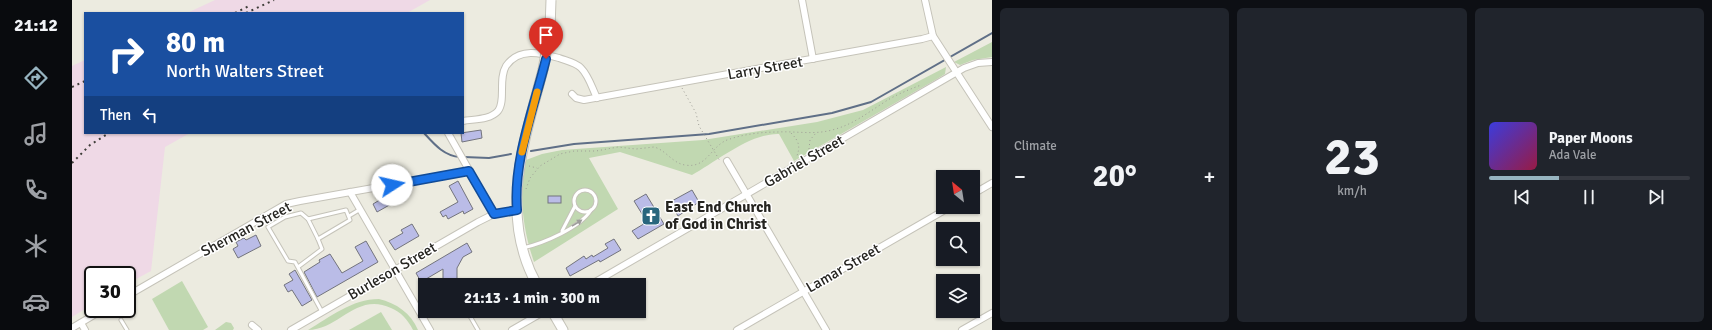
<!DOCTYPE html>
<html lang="en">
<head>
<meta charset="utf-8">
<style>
	:root { --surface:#171b24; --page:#20242c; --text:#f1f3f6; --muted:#9ea1a6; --line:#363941; --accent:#97b4c0 }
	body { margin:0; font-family:Signika,sans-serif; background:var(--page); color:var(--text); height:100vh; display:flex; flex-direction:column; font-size:15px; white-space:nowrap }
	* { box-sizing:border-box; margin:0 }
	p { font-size:13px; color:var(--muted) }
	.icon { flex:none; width:22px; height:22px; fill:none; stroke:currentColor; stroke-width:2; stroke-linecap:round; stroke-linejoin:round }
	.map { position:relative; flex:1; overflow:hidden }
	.panel { display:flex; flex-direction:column; gap:8px; padding:8px; background:#0d0f14; width:720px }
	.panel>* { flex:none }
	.hud { position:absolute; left:12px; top:12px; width:380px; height:122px; border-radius:0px; box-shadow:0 1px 3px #0004; background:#1a4fa0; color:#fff; overflow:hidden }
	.needle { width:26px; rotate:330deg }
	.buttons { position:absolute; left:864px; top:170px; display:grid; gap:8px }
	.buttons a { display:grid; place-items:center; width:44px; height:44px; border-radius:0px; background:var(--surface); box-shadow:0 1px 3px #0004; font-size:20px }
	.speed { position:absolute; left:12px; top:266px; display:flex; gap:8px; font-size:20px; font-weight:700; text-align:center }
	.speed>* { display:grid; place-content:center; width:52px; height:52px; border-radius:50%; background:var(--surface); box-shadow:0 1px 3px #0004; line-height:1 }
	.speed .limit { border:2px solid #111; border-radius:6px; background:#fff; color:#111 }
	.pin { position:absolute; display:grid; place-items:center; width:34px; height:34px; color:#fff; margin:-41px -17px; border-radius:50% 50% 50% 0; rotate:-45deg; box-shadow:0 0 4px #0007 }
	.pin .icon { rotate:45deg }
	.me { position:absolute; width:44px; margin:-22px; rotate:80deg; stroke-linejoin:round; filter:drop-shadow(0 0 3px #0008) }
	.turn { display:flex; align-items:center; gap:14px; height:84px; padding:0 16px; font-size:18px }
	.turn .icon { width:52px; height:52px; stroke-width:2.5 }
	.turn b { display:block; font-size:28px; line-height:34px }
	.then { display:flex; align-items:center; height:38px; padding:0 16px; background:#0003; gap:8px; font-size:15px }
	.big { font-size:30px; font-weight:700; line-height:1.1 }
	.panel .widget { flex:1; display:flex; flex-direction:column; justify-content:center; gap:6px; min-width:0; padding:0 14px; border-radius:6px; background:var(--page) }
	.panel .dial { align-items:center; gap:0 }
	.dial b { font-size:52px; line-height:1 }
	.song { display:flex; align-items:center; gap:12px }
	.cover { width:48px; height:48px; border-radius:6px; background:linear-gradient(135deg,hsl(240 70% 55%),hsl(340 70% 35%)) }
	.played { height:4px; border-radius:2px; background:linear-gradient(90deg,var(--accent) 35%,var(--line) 35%) }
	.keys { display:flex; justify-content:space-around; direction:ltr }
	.heat { display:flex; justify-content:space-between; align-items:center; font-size:22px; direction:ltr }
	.panel .tiles { flex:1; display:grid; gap:8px; grid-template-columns:repeat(3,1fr) }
	.trip { position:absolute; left:346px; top:278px; width:228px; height:40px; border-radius:0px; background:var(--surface); box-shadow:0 1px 3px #0004; font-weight:700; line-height:40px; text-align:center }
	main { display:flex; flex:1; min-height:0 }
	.tabs { display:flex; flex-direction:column; width:72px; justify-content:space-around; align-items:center; background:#090b0e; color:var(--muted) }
	.tabs .icon { width:28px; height:28px }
	.tabs .selected { color:var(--accent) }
	.tabs b { font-size:18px; color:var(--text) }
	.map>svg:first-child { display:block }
	.industrial { fill:#efd9e6 }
	.green { fill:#c1d8b1 }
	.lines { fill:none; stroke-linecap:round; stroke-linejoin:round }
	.stream { stroke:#5f6f87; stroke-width:2 }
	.building { fill:#babce7; stroke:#73747d }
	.service-casing { stroke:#c5c3b9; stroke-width:5 }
	.minor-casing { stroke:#c5c3b9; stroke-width:8 }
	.secondary-casing { stroke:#c5c3b9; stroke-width:11 }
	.path { stroke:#9f9e96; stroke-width:1; stroke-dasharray:1 3; stroke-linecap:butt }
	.service { stroke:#fff; stroke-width:3 }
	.minor { stroke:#fff; stroke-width:6 }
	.secondary { stroke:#fff; stroke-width:9 }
	.rail { stroke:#3e3d38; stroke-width:2; stroke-dasharray:2 4; stroke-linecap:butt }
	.secondary-bridge-casing { stroke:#c5c3b9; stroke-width:11; stroke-linecap:butt }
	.secondary-bridge { stroke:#fff; stroke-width:9 }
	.oneway { fill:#9d9c9b }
	.route-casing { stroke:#114b97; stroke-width:10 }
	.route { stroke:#1a73e8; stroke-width:7 }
	.slow { stroke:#f59e0b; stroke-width:7 }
	.labels { text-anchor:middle; stroke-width:3; stroke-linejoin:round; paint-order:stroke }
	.street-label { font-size:15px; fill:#252420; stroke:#fff }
	.poi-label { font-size:15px; font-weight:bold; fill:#252420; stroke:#fff; text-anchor:start }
</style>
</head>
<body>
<main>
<nav class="tabs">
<b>21:12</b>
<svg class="icon selected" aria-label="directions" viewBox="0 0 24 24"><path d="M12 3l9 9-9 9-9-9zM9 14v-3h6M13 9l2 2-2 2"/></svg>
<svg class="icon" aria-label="music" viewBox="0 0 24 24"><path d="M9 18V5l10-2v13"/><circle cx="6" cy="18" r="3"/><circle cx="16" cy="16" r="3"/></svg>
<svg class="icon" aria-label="phone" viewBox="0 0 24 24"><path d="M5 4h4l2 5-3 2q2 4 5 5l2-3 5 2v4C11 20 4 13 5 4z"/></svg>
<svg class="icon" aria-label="climate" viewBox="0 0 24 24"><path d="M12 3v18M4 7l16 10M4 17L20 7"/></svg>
<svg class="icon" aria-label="car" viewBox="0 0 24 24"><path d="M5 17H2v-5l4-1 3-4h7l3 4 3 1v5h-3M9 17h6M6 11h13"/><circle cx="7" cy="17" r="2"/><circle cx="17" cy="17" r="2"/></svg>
</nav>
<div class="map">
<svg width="920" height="330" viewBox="0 0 920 330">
	<rect width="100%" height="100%" fill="#ecebe0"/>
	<g class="industrial">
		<path d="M143,0h215l-23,13h-220z"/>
		<path d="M13,60v73h105l-25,14 -14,124 -24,13v-9h-34v29l-21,13v-251z"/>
	</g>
	<g class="green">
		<path d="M920,42v15l-19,3 -13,5 -6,-3z"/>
		<path d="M874,67l-1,7 -8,5 -143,82 -15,-27c-29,-1 -63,28 -87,41l-72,-23 -31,6 29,51 -84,53c-11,-32 -16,-68 -8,-102l16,-6 20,-4 141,-10 114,-18 46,-12z"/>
		<path d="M110,281l26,46 -5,3h-34l-17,-31z"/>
		<path d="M307,299c17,4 32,14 39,31h-5c-5,-10 -12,-18 -22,-22 -35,-16 -52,22 -83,22 22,-13 44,-31 71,-31z"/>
		<path d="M309,312l11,18h-43z"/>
		<path d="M154,322l5,1 3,5 -1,2h-18z"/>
	</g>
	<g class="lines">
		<g class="stream">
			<path d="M352,133c10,11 20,23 36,24"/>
			<path d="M459,151l43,-7 135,-10 123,-21 39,-11 121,-69"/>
			<path d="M392,157l25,1 22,-4"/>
		</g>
	</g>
	<g class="building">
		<path d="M409,130l1,8 -20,4 -1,-9z"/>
		<path d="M386,181l15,28 -9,5 -1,-3 -15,8 -2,-4 -3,2 -3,-5 18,-10 -9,-16z"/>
		<path d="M620,190l7,12 -21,14 -8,-14z"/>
		<path d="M574,194l18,30 -26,15 -6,-8 15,-9 -13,-21z"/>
		<path d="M316,195l5,8 -16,9 -4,-8z"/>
		<rect x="476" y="196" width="13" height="7"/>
		<path d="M340,224l7,12 -24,14 -6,-9 14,-8 -2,-3z"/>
		<path d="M184,235l5,11 -23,12 -5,-9 5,-3 -2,-4 8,-4 2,2z"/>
		<path d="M542,239l7,11 -21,12 -1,-2 -29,16 -4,-8 18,-12 2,3 6,-4 1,2 15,-9 -3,-4z"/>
		<path d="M294,241l12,21 -61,35 -13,-25 16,-10 -1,-2 11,-6 12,19 21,-12 -8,-14z"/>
		<path d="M395,243l5,9 -9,5 -6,11v17h-14v-16l-22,13 -5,-9z"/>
		<path d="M223,270l17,30 -10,6 -10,-16 -4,2 -4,-7 9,-5 -4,-6z"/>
	</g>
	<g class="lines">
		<g class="service-casing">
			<g id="service">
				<circle cx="513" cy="201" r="11"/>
				<path d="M277,216l10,-6"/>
				<path d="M236,219l10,20"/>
				<path d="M490,231l13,-25"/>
				<path d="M451,248c21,-5 57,-20 68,-38"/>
				<path d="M226,267l24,-18 -4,-10 32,-19 -4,-10 -38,9 -7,-6 -16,4 -17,10 20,34 7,1 27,50"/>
				<path d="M395,311l11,19"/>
				<path d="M49,320l6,10"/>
			</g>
		</g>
		<g class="minor-casing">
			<g id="minor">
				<path d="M730,0l11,59"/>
				<path d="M853,0l8,36 59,91"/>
				<path d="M500,94l4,4 8,2 338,-61 11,-3"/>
				<path d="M391,121c11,-2 27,-1 35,-10 8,-10 0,-32 8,-45 13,-19 35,-13 53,-8 8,3 16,4 22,10 8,8 11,20 16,30"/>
				<path d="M376,133l46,81"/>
				<path d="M655,161l99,169"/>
				<path d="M278,192l80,138"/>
				<path d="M901,194l19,-11"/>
				<path d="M518,285l374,-217 14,-5 14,-1"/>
				<path d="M55,296l159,-92 14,-3 169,-30"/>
				<path d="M9,323l4,7"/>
				<path d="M180,325l6,5"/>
				<path d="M0,328l32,-19"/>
				<path d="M219,330l187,-108 16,-8 23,-4"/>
				<path d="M440,330l33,-19"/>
				<path d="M665,330l213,-123"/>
				<path d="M890,330l30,-17"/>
			</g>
		</g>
		<g class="secondary-casing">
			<g id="secondary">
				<path d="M465,285c-39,-70 -13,-143 6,-215"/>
				<path d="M480,311l11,19"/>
			</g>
		</g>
		<g class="path">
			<path d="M610,88l14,25 3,13 21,35"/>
			<path d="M719,133c8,8 10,14 5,25"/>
			<path d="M737,149l1,-9 6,-7"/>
			<path d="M457,166l8,2"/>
			<path d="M454,189l4,-11 10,-12 20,-12 14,-3h22l22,-4 18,2 18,-2c12,3 18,16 31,18 23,4 26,-21 45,-26 15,-5 32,-7 48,-7 18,-1 36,3 54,-2 20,-5 34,-16 51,-27 12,-8 25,-13 38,-18"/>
		</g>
		<use href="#service" class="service"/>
		<use href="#minor" class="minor"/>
		<use href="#secondary" class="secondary"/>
		<g class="rail">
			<path d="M163,13l16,-8"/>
			<path d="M174,13l28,-13"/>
			<path d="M0,87l13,-6"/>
			<path d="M0,163l18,-18 19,-12"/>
		</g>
		<g class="secondary-bridge-casing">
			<path id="secondary-bridge" d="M471,70l7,-41 1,-29"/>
		</g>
		<use href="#secondary-bridge" class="secondary-bridge"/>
	</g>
	<defs><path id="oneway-solid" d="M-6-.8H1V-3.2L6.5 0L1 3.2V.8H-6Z"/></defs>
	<use class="oneway" href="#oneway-solid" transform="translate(505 223) rotate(-32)"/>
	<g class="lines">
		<g class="route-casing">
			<path id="route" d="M320,185l77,-14 25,43 23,-4c-4,-50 17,-102 29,-151"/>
		</g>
		<use href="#route" class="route"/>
		<path class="slow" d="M450,152l15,-60"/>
	</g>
	<defs>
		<g id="church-square" transform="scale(1)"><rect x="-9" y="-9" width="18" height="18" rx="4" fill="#29667d" stroke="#fff"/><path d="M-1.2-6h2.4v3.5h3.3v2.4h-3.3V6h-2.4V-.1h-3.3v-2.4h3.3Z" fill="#fff"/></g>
	</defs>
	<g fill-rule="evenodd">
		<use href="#church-square" x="579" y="216"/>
	</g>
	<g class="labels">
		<g class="street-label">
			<text transform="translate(693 68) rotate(-10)" y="5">Larry Street</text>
			<text transform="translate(732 161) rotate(-30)" y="5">Gabriel Street</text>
			<text transform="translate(174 229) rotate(-28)" y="5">Sherman Street</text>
			<text transform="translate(771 268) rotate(-30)" y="5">Lamar Street</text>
			<text transform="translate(320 271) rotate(-30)" y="5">Burleson Street</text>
		</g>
		<g class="poi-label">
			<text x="593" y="212">East End Church<tspan x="593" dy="17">of God in Christ</tspan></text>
		</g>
	</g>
</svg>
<div class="buttons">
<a><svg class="needle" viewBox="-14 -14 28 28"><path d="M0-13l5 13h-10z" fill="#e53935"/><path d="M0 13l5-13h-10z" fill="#9ea1a6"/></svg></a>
<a><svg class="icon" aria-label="search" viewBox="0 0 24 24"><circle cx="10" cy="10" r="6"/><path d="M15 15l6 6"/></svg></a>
<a><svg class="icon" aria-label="layers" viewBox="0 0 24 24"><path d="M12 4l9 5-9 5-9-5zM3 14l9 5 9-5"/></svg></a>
</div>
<div class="speed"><div class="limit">30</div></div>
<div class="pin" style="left:474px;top:59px;background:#d93025"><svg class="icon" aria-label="arrive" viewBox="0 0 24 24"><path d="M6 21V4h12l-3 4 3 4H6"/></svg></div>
<svg class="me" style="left:320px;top:185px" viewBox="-20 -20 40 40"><circle r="19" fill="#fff"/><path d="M0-13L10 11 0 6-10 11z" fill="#1a73e8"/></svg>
<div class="trip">21:13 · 1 min · 300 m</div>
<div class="hud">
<div class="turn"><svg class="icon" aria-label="right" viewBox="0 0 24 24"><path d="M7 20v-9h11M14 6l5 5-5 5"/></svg><div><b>80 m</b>North Walters Street</div></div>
<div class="then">Then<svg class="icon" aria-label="left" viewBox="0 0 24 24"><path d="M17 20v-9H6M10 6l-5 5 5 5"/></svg></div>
</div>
</div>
<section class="panel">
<div class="tiles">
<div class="widget"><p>Climate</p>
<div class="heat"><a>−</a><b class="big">20°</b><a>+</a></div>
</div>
<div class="widget dial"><b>23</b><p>km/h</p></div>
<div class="widget">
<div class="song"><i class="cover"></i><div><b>Paper Moons</b><p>Ada Vale</p></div></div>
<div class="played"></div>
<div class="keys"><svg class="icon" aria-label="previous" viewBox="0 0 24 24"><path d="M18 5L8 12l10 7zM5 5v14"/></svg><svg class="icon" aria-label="pause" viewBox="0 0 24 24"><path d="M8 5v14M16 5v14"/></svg><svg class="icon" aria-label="next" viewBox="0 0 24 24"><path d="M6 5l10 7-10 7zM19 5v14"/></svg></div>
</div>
</div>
</section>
</main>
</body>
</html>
